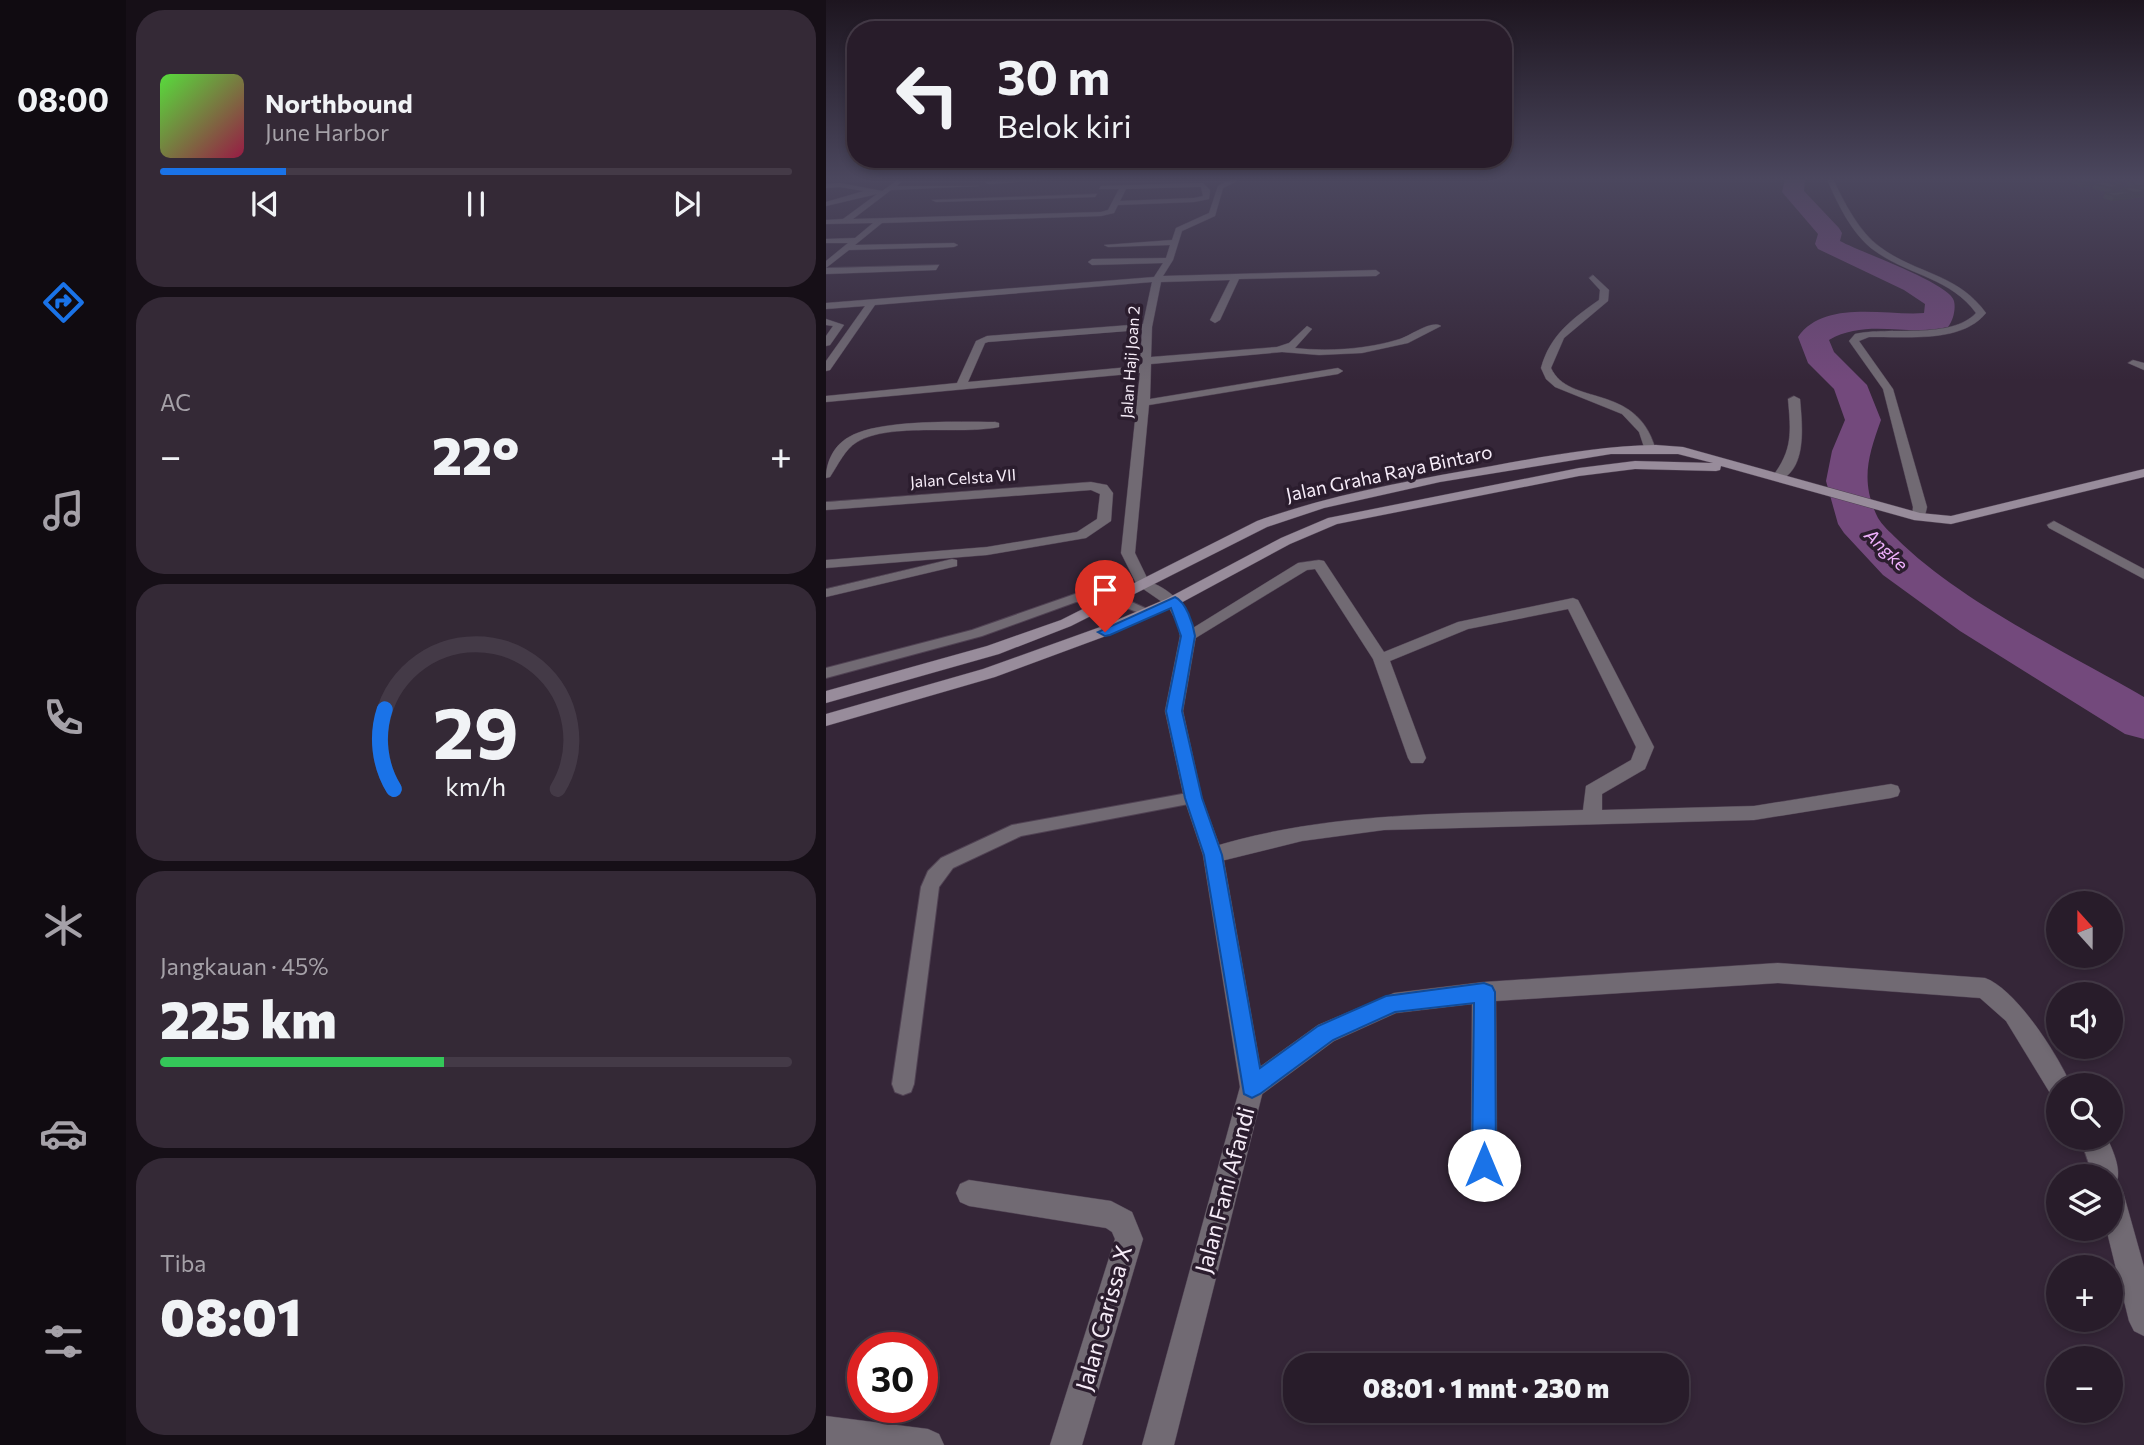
<!DOCTYPE html>
<html lang="id">
<head>
<meta charset="utf-8">
<style>
	:root { --surface:#281c2a; --page:#342936; --text:#f1f3f6; --muted:#a5a1a8; --line:#443a47; --accent:#1a73e8 }
	body { margin:0; font-family:Commissioner,sans-serif; background:var(--page); color:var(--text); height:100vh; display:flex; flex-direction:column; font-size:26px; white-space:nowrap }
	* { box-sizing:border-box; margin:0 }
	p { font-size:23px; color:var(--muted) }
	.icon { flex:none; width:38px; height:38px; fill:none; stroke:currentColor; stroke-width:2; stroke-linecap:round; stroke-linejoin:round }
	.map { position:relative; flex:1; overflow:hidden }
	.panel { display:flex; flex-direction:column; gap:10px; padding:10px; background:#160f17; width:700px }
	.panel>* { flex:none }
	.hud { position:absolute; left:21px; top:21px; width:665px; height:147px; border-radius:28px; box-shadow:0 4px 10px #0003,0 0 0 2px var(--line); background:#281c2a; color:var(--text); overflow:hidden }
	.needle { width:46px; rotate:339deg }
	.controls { position:absolute; left:1220px; top:891px; display:grid; gap:14px }
	.controls a { display:grid; place-items:center; width:77px; height:77px; border-radius:50%; background:var(--surface); box-shadow:0 4px 10px #0003,0 0 0 2px var(--line); font-size:35px }
	.speed { position:absolute; left:21px; top:1332px; display:flex; gap:14px; font-size:35px; font-weight:700; text-align:center }
	.speed>* { display:grid; place-content:center; width:91px; height:91px; border-radius:50%; background:var(--surface); box-shadow:0 4px 10px #0003,0 0 0 2px var(--line); line-height:1 }
	.speed .limit { border:10px solid #d22; background:#fff; color:#111 }
	.pin { position:absolute; display:grid; place-items:center; width:60px; height:60px; color:#fff; margin:-72px -30px; border-radius:50% 50% 50% 0; rotate:-45deg; box-shadow:0 0 7px #0007 }
	.pin .icon { rotate:45deg }
	.me { position:absolute; width:77px; margin:-38px; rotate:0deg; stroke-linejoin:round; filter:drop-shadow(0 0 5px #0008) }
	.turn { display:flex; align-items:center; gap:24px; height:147px; padding:0 35px; font-size:32px }
	.turn .icon { width:91px; height:91px; stroke-width:2.5 }
	.turn b { display:block; font-size:49px; line-height:60px }
	.big { font-size:52px; font-weight:800; line-height:1.1 }
	.panel .tile { flex:1; display:flex; flex-direction:column; justify-content:center; gap:10px; min-width:0; padding:0 24px; border-radius:28px; background:var(--page) }
	.panel .dial { align-items:center; gap:0 }
	.dial svg { height:182px; overflow:visible; fill:none; stroke:var(--line); stroke-width:7; stroke-linecap:round; text-anchor:middle }
	.dial text { fill:var(--text); stroke:none }
	.song { display:flex; align-items:center; gap:21px }
	.cover { width:84px; height:84px; border-radius:10px; background:linear-gradient(135deg,hsl(110 70% 55%),hsl(340 70% 35%)) }
	.played { height:7px; border-radius:4px; background:linear-gradient(90deg,var(--accent) 20%,var(--line) 20%) }
	.keys { display:flex; justify-content:space-around; direction:ltr }
	.heat { display:flex; justify-content:space-between; align-items:center; font-size:38px; direction:ltr }
	.charge { height:10px; border-radius:5px; background:linear-gradient(90deg,#34c759 45%,var(--line) 0) }
	.trip { position:absolute; left:457px; top:1353px; width:406px; height:70px; border-radius:28px; background:var(--surface); box-shadow:0 4px 10px #0003,0 0 0 2px var(--line); font-weight:800; line-height:70px; text-align:center }
	main { display:flex; flex:1; min-height:0 }
	.menu { display:flex; flex-direction:column; width:126px; justify-content:space-around; align-items:center; background:#100b11; color:var(--muted) }
	.menu .icon { width:49px; height:49px }
	.menu .selected { color:var(--accent) }
	.menu b { font-size:32px; color:var(--text) }
	.map>svg:first-child { display:block }
	.lines { fill:none; stroke-linecap:round; stroke-linejoin:round }
	.river { fill:#73497c; fill-rule:evenodd }
	.service-casing { stroke:#504253; stroke-width:2 }
	.minor-casing { stroke:#504253; stroke-width:1 }
	.tertiary-casing { stroke:#504253; stroke-width:1 }
	.secondary-casing { stroke:#504253; stroke-width:1 }
	.service { fill:#716a73; fill-rule:evenodd }
	.minor { fill:#716a73; fill-rule:evenodd }
	.tertiary { fill:#716a73; fill-rule:evenodd }
	.secondary { fill:#988c9b; fill-rule:evenodd }
	.wall { fill:#38402e }
	.shaded-wall { fill:#2e3425 }
	.building { fill:#414b35; stroke:#2e3425; stroke-width:2 }
	.route { fill:#1a73e8; stroke:#114b97; stroke-width:2 }
	.labels { text-anchor:middle; stroke-width:7; stroke-linejoin:round; paint-order:stroke }
	.far-street-label { font-size:16px; fill:#f6ecf8; stroke:#2b1d2e }
	.far-water-label { font-size:18px; font-style:italic; fill:#efb0fd; stroke:#2b1d2e }
	.street-label { font-size:19px; fill:#f6ecf8; stroke:#2b1d2e }
	.near-street-label { font-size:23px; fill:#f6ecf8; stroke:#2b1d2e }
</style>
</head>
<body>
<main>
<nav class="menu">
<b>08:00</b>
<svg class="icon selected" aria-label="directions" viewBox="0 0 24 24"><path d="M12 3l9 9-9 9-9-9zM9 14v-3h6M13 9l2 2-2 2"/></svg>
<svg class="icon" aria-label="music" viewBox="0 0 24 24"><path d="M9 18V5l10-2v13"/><circle cx="6" cy="18" r="3"/><circle cx="16" cy="16" r="3"/></svg>
<svg class="icon" aria-label="phone" viewBox="0 0 24 24"><path d="M5 4h4l2 5-3 2q2 4 5 5l2-3 5 2v4C11 20 4 13 5 4z"/></svg>
<svg class="icon" aria-label="climate" viewBox="0 0 24 24"><path d="M12 3v18M4 7l16 10M4 17L20 7"/></svg>
<svg class="icon" aria-label="car" viewBox="0 0 24 24"><path d="M5 17H2v-5l4-1 3-4h7l3 4 3 1v5h-3M9 17h6M6 11h13"/><circle cx="7" cy="17" r="2"/><circle cx="17" cy="17" r="2"/></svg>
<svg class="icon" aria-label="filters" viewBox="0 0 24 24"><path d="M4 7h16M4 17h16"/><circle cx="9" cy="7" r="2"/><circle cx="15" cy="17" r="2"/></svg>
</nav>
<section class="panel">
<div class="tile">
<div class="song"><i class="cover"></i><div><b>Northbound</b><p>June Harbor</p></div></div>
<div class="played"></div>
<div class="keys"><svg class="icon" aria-label="previous" viewBox="0 0 24 24"><path d="M18 5L8 12l10 7zM5 5v14"/></svg><svg class="icon" aria-label="pause" viewBox="0 0 24 24"><path d="M8 5v14M16 5v14"/></svg><svg class="icon" aria-label="next" viewBox="0 0 24 24"><path d="M6 5l10 7-10 7zM19 5v14"/></svg></div>
</div>
<div class="tile"><p>AC</p>
<div class="heat"><a>−</a><b class="big">22°</b><a>+</a></div>
</div>
<div class="tile dial"><svg viewBox="0 0 100 80">
<path d="M14 69A42 42 0 1 1 86 69"/>
<path d="M14 69A42 42 0 0 1 10 34" stroke="#1a73e8"/>
<text x="50" y="56" font-size="32" font-weight="700">29</text>
<text x="50" y="72" font-size="11">km/h</text>
</svg></div>
<div class="tile"><p>Jangkauan · 45%</p><b class="big">225 km</b><div class="charge"></div></div>
<div class="tile"><p>Tiba</p><b class="big">08:01</b></div>
</section>
<div class="map">
<svg width="1318" height="1445" viewBox="0 0 1318 1445">
	<rect width="100%" height="100%" fill="#352638"/>
	<g class="lines">
		<path class="river" d="M959,179h20l-1,12 35,37 3,5 -2,8c20,11 110,42 114,60 2,8 -1,20 -6,26 -40,10 -81,-9 -119,13l5,12 33,33 14,35c-13,36 -21,62 -3,98 4,7 12,14 18,20 63,63 170,114 248,159v42l-19,-5 -165,-103 -77,-56 -39,-42 -6,-9 -12,-43 6,-30 13,-31 -11,-31 -26,-26 -10,-26c26,-38 88,-21 126,-24l1,-9 -21,-14 -86,-41 -3,-5 3,-10 -36,-42z"/>
		<g class="service-casing">
			<g id="service">
				<path d="M249,594h39l42,19 -7,4 -37,-15h-36l-94,34 -156,42v-10l146,-38z"/>
				<path d="M367,792l6,2 3,4 -3,4 -178,34 -68,32 -14,19 -25,197 -3,8 -8,3 -8,-3 -3,-8 29,-197 7,-16 13,-13 71,-33z"/>
			</g>
		</g>
		<g class="minor-casing">
			<g id="minor">
				<path d="M180,179h55l-73,5 -3,-2z"/>
				<path d="M406,179h9l-18,9 -8,28 -33,15 -9,29 -10,16 213,-6 4,3 -4,3 -137,3 -19,41 -5,3 -5,-3 20,-40 -69,2 -9,45 -1,30 126,-10 12,-4 18,-17 5,3 -17,19c34,4 73,1 105,-9 12,-4 31,-19 41,-13l-33,17 -46,10 -43,2 -37,-3 -131,12 -1,35 188,-31 5,3 -5,3 -189,31 -14,148 15,31 -2,3h-10l-17,-34 19,-180 -314,29v-6l131,-13 19,-42 11,-5 156,-12 9,-42 -277,23 -45,65 -4,1v-10l39,-55 -39,3v-6l328,-26 9,-14 -71,2 -4,-3 4,-3 74,-1 4,-13 -62,2 -4,-2 68,-5 4,-12 33,-15 9,-27zM316,330l-2,36 -172,16 17,-39 3,-1z"/>
				<path d="M1001,179h6c11,23 26,53 47,68 36,27 77,26 106,66 -25,31 -81,23 -117,24l-10,4 34,48 34,118 -3,13h-10l-2,-3 1,-10 -30,-118 -34,-48 6,-7c34,-8 96,6 121,-21 -25,-35 -68,-38 -101,-62 -22,-15 -38,-48 -48,-72z"/>
				<path d="M72,180l3,2 -4,4h82l-88,4 -38,29 248,-7 7,-2 11,-21h-20l2,-3 102,-3 7,7 -1,9 -15,3 -76,3 -4,8 -13,3 -219,7 -27,22 99,-2 4,2 -4,2 -105,3 -23,18v-7l22,-18h-22v-4l29,-1 18,-15 -47,1v-4l17,-1 34,-25 -51,12v-4l38,-11 -24,-4 -14,1v-4l14,-1 42,8zM375,187l2,9 -9,2 -74,3 6,-12z"/>
				<path d="M271,194l-2,3 -159,5 -4,-2z"/>
				<path d="M113,265l-3,5 -110,4v-6z"/>
				<path d="M767,275l16,15 -1,11 -44,37 -13,30c18,39 84,14 104,79l-2,3h-8l-6,-18 -17,-18 -67,-27 -9,-8 -5,-11c9,-33 31,-49 58,-68l1,-10 -11,-12z"/>
				<path d="M0,319l18,6 -14,20 -4,1v-10l7,-10 -7,-1z"/>
				<path d="M1307,360l11,3v7l-16,-7z"/>
				<path d="M968,396l6,3c2,25 8,71 -22,82l-6,-4c21,-27 19,-45 16,-78z"/>
				<path d="M169,422l4,1v4c-38,8 -109,-5 -142,15 -12,7 -19,23 -27,35l-4,1c0,-16 8,-33 23,-41 30,-18 110,-15 146,-15z"/>
				<path d="M265,482l16,3 6,8 -2,28 -25,17 -99,17 -161,13v-8l161,-13 90,-15 20,-13 3,-25 -9,-4 -265,20v-8z"/>
				<path d="M1228,521l90,48v10l-95,-51 -2,-3z"/>
				<path d="M126,559l5,1v6l-131,31v-8z"/>
				<path d="M493,560l5,1 60,91 74,-30 115,-24 5,2 76,147 -9,22 -43,25v16l152,-4 137,-22 7,2 2,5 -2,5 -7,2 -137,22 -370,10 -82,11 -89,22 -7,-2 -3,-6 3,-6c122,-39 250,-35 377,-39l3,-24 45,-26 5,-13 -68,-138 -100,20 -78,32 36,97 -3,5h-12l-3,-5 -35,-99 -58,-90 -8,1 -113,69h-12l-2,-3 118,-73z"/>
				<path d="M952,963l207,15c31,11 73,77 86,107h-13v11l-8,-3 -44,-72 -26,-23 -202,-15 -282,18 1,164 -4,9 -9,4 -9,-4 -4,-9 1,-161 -76,9 -62,28 -73,54 -9,4 -9,-4 -3,-8 3,-8 75,-54 76,-32 90,-11z"/>
				<path d="M1254,1138h27c6,12 14,31 10,43l6,11 21,75v69l-10,-5 -5,-10 -23,-93h4v-52h-17z"/>
				<path d="M143,1180l142,21 21,11 11,27 -61,206h-32l65,-206 -3,-7 -6,-4 -137,-22 -9,-4 -4,-9 4,-9z"/>
				<path d="M0,1416l102,13 11,5 5,11h-118z"/>
			</g>
		</g>
		<g class="tertiary-casing">
			<path id="tertiary" d="M317,580c28,7 47,28 53,56l-13,75 19,87 21,57 41,232 -90,358h-32l98,-358 -37,-232 -19,-57 -19,-87 15,-75 -2,-11 -10,-19 -32,-22z"/>
		</g>
		<g class="secondary-casing">
			<path id="secondary" d="M830,445l27,2 237,66 31,3 193,-47v8l-193,47 -37,-4 -193,-54 -1,4 -4,1 -81,-2 -56,7 -242,48 -47,20 -113,61 -63,28 -119,44 -169,49v-12l157,-45 120,-43 63,-27 115,-61 47,-20 251,-50 56,-7 78,2 -35,-9h-67l-171,28 -116,26 -57,19 -196,99 -72,28 -173,49v-12l161,-45 74,-26 196,-99c76,-27 155,-41 235,-55 54,-10 109,-20 164,-21z"/>
		</g>
		<use href="#service" class="service"/>
		<use href="#minor" class="minor"/>
		<use href="#tertiary" class="tertiary"/>
		<use href="#secondary" class="secondary"/>
	</g>
	<path class="wall" d="M1245,179h53l-6,11 -6,2 8,-1 1,-3 9,-1 -7,-6 1,-2 20,1v17l-32,4 -9,-3 2,-5 3,-1 -16,-3 1,-3 -12,1 -11,-4z"/>
	<g class="shaded-wall">
		<path d="M1297,179h1l-6,11 -8,3 2,-5 7,-3z"/>
		<path d="M1274,181l-2,4 -4,-1 -1,2 -12,1 2,-5z"/>
		<path d="M1318,192v5l-12,1 2,-5z"/>
		<path d="M1307,193l-2,6 -19,2 2,-5z"/>
	</g>
	<g class="building">
		<path d="M1249,179h20l5,2 -17,1z"/>
		<path d="M1286,179h11l-2,3 -10,-2z"/>
		<path d="M1303,179l15,1v6h-8z"/>
		<path d="M1276,181l18,4 -8,3 -18,-4z"/>
		<path d="M1307,187l11,3v2l-10,1 -13,-5z"/>
		<path d="M1298,191l9,2 -19,3 -9,-3z"/>
	</g>
	<linearGradient id="sky" x2="0" y2="1"><stop stop-color="#1d151f"/><stop offset="0.47" stop-color="#4b475e"/><stop offset="1" stop-color="#4b475e" stop-opacity="0"/></linearGradient>
	<rect width="1318" height="381" fill="url(#sky)"/>
	<path class="route" d="M349,597c11,5 18,26 20,39l-13,75 20,87 20,57 38,213 58,-42 68,-30 98,-13 8,3 3,6 1,173 -3,8 -9,4 -8,-4 -4,-8 2,-162 -79,9 -62,28 -73,54 -8,4 -8,-4 -40,-239 -19,-57 -19,-87 15,-75 -10,-28 -61,27 -5,1 -7,-4z"/>
	<g class="labels">
		<g class="far-street-label">
			<text transform="translate(304 362) rotate(-86)" y="6">Jalan Haji Joan 2</text>
			<text transform="translate(137 478) rotate(-4)" y="6">Jalan Celsta VII</text>
		</g>
		<g class="far-water-label">
			<text transform="translate(1060 550) rotate(44)" y="6">Angke</text>
		</g>
		<g class="street-label">
			<text transform="translate(563 473) rotate(-12)" y="7">Jalan Graha Raya Bintaro</text>
		</g>
		<g class="near-street-label">
			<text transform="translate(399 1190) rotate(-75)" y="8">Jalan Fani Afandi</text>
			<text transform="translate(278 1318) rotate(-74)" y="8">Jalan Carissa X</text>
		</g>
	</g>
</svg>
<div class="controls">
<a><svg class="needle" viewBox="-14 -14 28 28"><path d="M0-13l5 13h-10z" fill="#e53935"/><path d="M0 13l5-13h-10z" fill="#a5a1a8"/></svg></a>
<a><svg class="icon" aria-label="sound" viewBox="0 0 24 24"><path d="M4 9h4l5-4v14l-5-4H4zM17 9q2 3 0 6"/></svg></a>
<a><svg class="icon" aria-label="search" viewBox="0 0 24 24"><circle cx="10" cy="10" r="6"/><path d="M15 15l6 6"/></svg></a>
<a><svg class="icon" aria-label="layers" viewBox="0 0 24 24"><path d="M12 4l9 5-9 5-9-5zM3 14l9 5 9-5"/></svg></a>
<a>+</a>
<a>−</a>
</div>
<div class="speed"><div class="limit">30</div></div>
<div class="pin" style="left:279px;top:632px;background:#d93025"><svg class="icon" aria-label="arrive" viewBox="0 0 24 24"><path d="M6 21V4h12l-3 4 3 4H6"/></svg></div>
<svg class="me" style="left:658px;top:1165px" viewBox="-20 -20 40 40"><circle r="19" fill="#fff"/><path d="M0-13L10 11 0 6-10 11z" fill="#1a73e8"/></svg>
<div class="trip">08:01 · 1 mnt · 230 m</div>
<div class="hud">
<div class="turn"><svg class="icon" aria-label="left" viewBox="0 0 24 24"><path d="M17 20v-9H6M10 6l-5 5 5 5"/></svg><div><b>30 m</b>Belok kiri</div></div>
</div>
</div>
</main>
</body>
</html>
